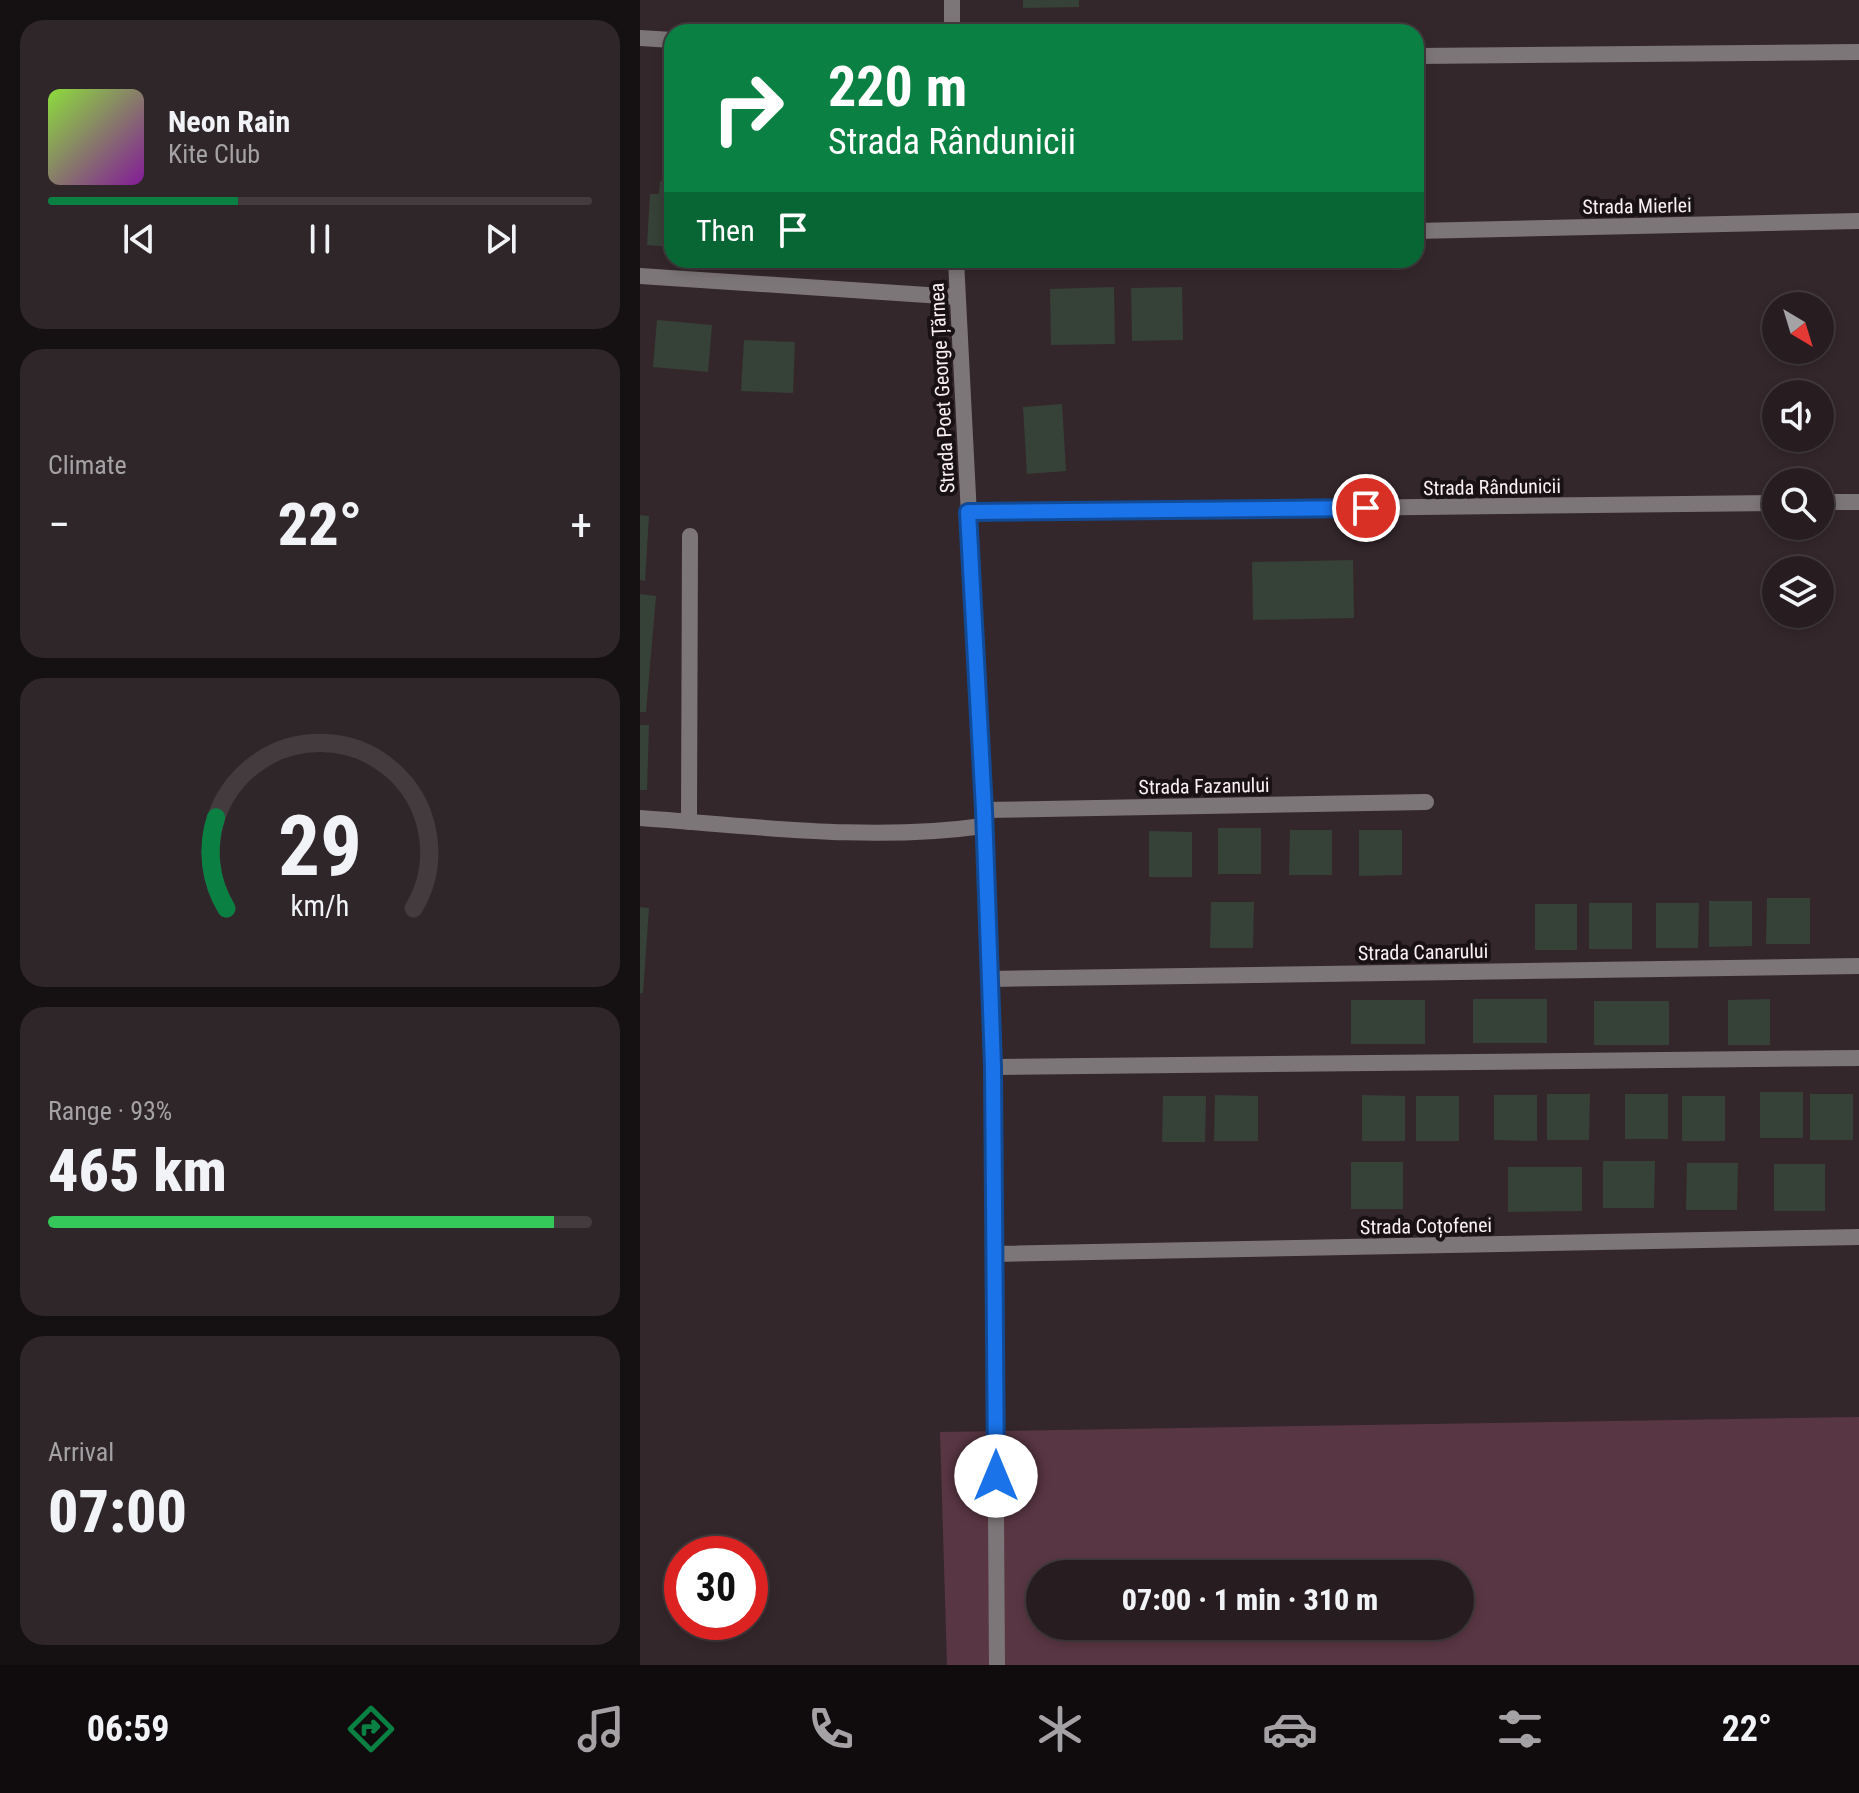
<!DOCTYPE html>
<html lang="en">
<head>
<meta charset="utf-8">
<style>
	:root { --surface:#271d20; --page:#2f2629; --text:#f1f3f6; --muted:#a4a2a5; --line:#433b3e; --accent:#0b8043 }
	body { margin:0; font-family:"Roboto Condensed",sans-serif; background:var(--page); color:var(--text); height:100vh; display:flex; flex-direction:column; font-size:30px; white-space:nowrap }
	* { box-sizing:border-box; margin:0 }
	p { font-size:26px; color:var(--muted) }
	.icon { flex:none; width:44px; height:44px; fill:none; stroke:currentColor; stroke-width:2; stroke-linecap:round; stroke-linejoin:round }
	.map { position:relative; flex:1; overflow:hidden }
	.panel { display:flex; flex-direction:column; gap:20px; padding:20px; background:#151012; width:640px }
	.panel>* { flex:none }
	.guide { position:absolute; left:24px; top:24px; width:760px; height:244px; border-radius:24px; box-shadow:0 4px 12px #0003,0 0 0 2px var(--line); background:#0b8043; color:#fff; overflow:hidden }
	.needle { width:52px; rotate:142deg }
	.buttons { position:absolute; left:1122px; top:292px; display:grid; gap:16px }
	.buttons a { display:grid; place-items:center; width:72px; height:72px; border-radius:50%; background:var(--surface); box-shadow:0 4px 12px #0003,0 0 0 2px var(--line); font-size:40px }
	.speed { position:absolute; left:24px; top:1536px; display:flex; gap:16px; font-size:40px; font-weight:700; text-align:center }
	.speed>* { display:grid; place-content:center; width:104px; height:104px; border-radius:50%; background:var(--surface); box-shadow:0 4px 12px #0003,0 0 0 2px var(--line); line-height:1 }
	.speed .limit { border:12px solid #d22; background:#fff; color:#111 }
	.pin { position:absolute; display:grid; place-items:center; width:68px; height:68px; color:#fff; margin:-34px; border:4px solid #fff; border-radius:50%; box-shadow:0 2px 8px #0007 }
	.me { position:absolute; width:88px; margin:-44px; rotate:0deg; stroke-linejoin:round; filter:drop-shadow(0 0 6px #0008) }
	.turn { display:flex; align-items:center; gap:28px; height:168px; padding:0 32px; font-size:36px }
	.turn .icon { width:104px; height:104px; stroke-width:2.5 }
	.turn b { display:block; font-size:56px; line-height:68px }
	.then { display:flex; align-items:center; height:76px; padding:0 32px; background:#0003; gap:16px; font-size:30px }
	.big { font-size:60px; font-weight:800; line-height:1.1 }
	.panel .tile { flex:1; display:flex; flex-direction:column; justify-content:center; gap:12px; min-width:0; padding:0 28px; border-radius:24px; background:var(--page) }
	.panel .dial { align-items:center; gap:0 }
	.dial svg { height:208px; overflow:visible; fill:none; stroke:var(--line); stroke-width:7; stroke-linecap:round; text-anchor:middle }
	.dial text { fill:var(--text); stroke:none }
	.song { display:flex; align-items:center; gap:24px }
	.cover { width:96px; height:96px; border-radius:12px; background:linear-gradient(135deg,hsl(90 70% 55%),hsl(290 70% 35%)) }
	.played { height:8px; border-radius:4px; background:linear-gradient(90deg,var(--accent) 35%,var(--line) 35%) }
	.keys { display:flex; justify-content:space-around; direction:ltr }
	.heat { display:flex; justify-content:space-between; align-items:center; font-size:44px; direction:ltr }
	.charge { height:12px; border-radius:6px; background:linear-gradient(90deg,#34c759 93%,var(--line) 0) }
	.trip { position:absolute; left:386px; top:1560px; width:448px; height:80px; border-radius:40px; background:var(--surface); box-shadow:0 4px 12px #0003,0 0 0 2px var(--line); font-weight:800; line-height:80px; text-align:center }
	.tabs { display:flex; height:128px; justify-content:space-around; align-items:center; background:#100c0d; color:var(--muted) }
	.tabs .icon { width:56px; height:56px }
	.tabs .selected { color:var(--accent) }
	.tabs b { font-size:36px; color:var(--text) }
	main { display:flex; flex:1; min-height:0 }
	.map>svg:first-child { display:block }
	.green { fill:#593643; fill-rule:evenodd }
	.building { fill:#364137 }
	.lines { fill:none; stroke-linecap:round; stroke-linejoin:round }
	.street { stroke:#7d7678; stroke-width:16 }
	.route-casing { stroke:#114b97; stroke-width:20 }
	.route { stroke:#1a73e8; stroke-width:14 }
	.labels { text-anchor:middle; stroke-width:8; stroke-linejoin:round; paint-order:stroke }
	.street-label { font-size:20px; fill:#f9f0f3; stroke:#181214 }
</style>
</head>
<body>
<main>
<section class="panel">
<div class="tile">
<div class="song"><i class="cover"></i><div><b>Neon Rain</b><p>Kite Club</p></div></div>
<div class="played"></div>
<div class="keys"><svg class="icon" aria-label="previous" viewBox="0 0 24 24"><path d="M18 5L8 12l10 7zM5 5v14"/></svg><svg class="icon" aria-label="pause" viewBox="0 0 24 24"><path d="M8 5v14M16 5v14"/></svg><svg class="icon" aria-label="next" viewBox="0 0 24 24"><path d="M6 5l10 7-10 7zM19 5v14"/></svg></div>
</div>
<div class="tile"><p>Climate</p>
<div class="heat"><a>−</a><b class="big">22°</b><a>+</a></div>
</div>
<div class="tile dial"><svg viewBox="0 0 100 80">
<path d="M14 69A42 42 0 1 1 86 69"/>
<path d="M14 69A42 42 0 0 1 10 34" stroke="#0b8043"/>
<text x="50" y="56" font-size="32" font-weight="700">29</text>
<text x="50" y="72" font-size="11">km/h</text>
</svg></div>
<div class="tile"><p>Range · 93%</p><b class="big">465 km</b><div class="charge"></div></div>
<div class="tile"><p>Arrival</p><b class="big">07:00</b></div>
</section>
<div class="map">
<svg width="1219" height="1665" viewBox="0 0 1219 1665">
	<rect width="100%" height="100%" fill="#34272b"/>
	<path class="green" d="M1219,1417v248h-912l-7,-233zM400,1574h420v52h-420z"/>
	<g class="building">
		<path d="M383,0h56v7l-56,1z"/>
		<path d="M20,181l12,1v65l-25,-2 3,-51h9z"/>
		<path d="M474,287l1,57 -64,1 -1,-56z"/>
		<path d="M542,287l1,53 -51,1 -1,-53z"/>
		<path d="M17,320l55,5 -4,47 -55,-5z"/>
		<path d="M104,340l51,2 -2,51 -52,-2z"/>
		<path d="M422,404l4,67 -39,3 -4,-67z"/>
		<path d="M0,515l9,1 -4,65 -5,-1z"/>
		<path d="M713,560l1,58 -101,2 -1,-58z"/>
		<path d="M0,594l16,2 -10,116h-6z"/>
		<path d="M0,725h9l-2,65h-7z"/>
		<rect x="578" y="828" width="43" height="46"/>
		<path d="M650,830h42v45h-43z"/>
		<path d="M719,830h43v45l-43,1z"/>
		<path d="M509,831l43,1v45h-43z"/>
		<path d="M1127,898h43v46h-44z"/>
		<path d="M1069,901h43v45l-43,1z"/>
		<path d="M571,902h43l-1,46h-43z"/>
		<rect x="949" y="903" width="43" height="46"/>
		<path d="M1016,903h43l-1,45h-42z"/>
		<rect x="895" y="904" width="42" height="46"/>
		<path d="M0,907l9,1 -6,85h-3z"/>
		<rect x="833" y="999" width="74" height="44"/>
		<path d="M1130,999v46h-42v-45z"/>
		<rect x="711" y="1000" width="74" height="44"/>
		<rect x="954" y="1001" width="75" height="44"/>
		<rect x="1120" y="1092" width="43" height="46"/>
		<path d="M907,1094h43l-1,46h-42z"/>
		<rect x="985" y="1094" width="43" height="45"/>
		<rect x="1170" y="1094" width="43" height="46"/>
		<path d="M575,1095l43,1v45h-44z"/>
		<path d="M722,1095l43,1v45h-43z"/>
		<path d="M854,1095h43v46l-43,-1z"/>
		<path d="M523,1096h43l-1,46h-43z"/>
		<rect x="776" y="1096" width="43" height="45"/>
		<rect x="1042" y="1096" width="43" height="45"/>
		<path d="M963,1161h52l-1,47h-51z"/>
		<rect x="711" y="1162" width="52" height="47"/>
		<path d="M1047,1163h51l-1,47h-51z"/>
		<rect x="1134" y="1164" width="51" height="47"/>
		<path d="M868,1167h74v44l-74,1z"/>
	</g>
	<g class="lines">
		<g class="street">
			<path d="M312,0v32"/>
			<path d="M0,38l32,2"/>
			<path d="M776,56l443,-4"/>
			<path d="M776,231l443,-10"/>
			<path d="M316,260l28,550 9,257 4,598"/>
			<path d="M0,276l317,21"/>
			<path d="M1180,502h39"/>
			<path d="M328,512l808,-9"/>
			<path d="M344,810l442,-8"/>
			<path d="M0,818c113,8 231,24 343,8"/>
			<path d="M49,822l1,-286"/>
			<path d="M349,979l870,-13"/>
			<path d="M353,1067l866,-9"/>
			<path d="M354,1254l865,-17"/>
		</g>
	</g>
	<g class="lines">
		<g class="route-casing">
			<path id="route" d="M356,1476l-3,-409 -9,-257 -16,-298 398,-4"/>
		</g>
		<use href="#route" class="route"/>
	</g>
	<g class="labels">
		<g class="street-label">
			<text transform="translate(997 206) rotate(-1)" y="7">Strada Mierlei</text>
			<text transform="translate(302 388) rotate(-93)" y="7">Strada Poet George Țărnea</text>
			<text transform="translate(852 487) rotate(-1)" y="7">Strada Rândunicii</text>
			<text transform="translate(564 786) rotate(-1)" y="7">Strada Fazanului</text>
			<text transform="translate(783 952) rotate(-1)" y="7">Strada Canarului</text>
			<text transform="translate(786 1226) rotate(-1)" y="7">Strada Coțofenei</text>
		</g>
	</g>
</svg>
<div class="buttons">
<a><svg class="needle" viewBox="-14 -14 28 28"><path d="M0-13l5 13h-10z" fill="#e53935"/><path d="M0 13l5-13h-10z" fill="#a4a2a5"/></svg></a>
<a><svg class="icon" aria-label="sound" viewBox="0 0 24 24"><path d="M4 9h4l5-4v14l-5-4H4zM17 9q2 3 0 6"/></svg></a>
<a><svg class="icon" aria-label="search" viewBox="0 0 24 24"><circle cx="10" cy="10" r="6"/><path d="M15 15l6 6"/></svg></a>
<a><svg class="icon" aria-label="layers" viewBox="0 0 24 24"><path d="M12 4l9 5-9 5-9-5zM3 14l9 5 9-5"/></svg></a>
</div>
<div class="speed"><div class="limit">30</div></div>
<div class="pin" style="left:726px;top:508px;background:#d93025"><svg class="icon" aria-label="arrive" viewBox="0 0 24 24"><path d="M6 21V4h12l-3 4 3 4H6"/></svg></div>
<svg class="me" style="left:356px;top:1476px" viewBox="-20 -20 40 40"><circle r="19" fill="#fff"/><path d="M0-13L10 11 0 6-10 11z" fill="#1a73e8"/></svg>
<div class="trip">07:00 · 1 min · 310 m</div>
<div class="guide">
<div class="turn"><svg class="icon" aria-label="right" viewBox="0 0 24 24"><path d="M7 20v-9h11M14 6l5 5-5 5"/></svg><div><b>220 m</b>Strada Rândunicii</div></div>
<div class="then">Then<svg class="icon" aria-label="arrive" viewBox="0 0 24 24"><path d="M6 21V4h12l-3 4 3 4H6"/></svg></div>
</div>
</div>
</main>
<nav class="tabs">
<b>06:59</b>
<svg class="icon selected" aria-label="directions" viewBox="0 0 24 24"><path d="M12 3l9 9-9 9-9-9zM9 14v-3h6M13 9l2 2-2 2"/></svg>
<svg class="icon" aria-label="music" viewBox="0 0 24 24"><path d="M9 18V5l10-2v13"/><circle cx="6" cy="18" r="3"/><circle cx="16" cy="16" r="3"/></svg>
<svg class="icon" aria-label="phone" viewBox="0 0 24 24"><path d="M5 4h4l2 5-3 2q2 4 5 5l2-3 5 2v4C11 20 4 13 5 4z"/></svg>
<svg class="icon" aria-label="climate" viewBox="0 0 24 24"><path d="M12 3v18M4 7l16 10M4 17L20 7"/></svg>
<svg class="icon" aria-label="car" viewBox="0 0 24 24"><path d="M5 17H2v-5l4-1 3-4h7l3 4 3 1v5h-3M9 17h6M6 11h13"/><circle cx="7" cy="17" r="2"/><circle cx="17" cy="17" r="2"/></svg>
<svg class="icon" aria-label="filters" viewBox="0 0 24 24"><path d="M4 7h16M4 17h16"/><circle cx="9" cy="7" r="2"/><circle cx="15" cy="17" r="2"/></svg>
<b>22°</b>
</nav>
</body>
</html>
